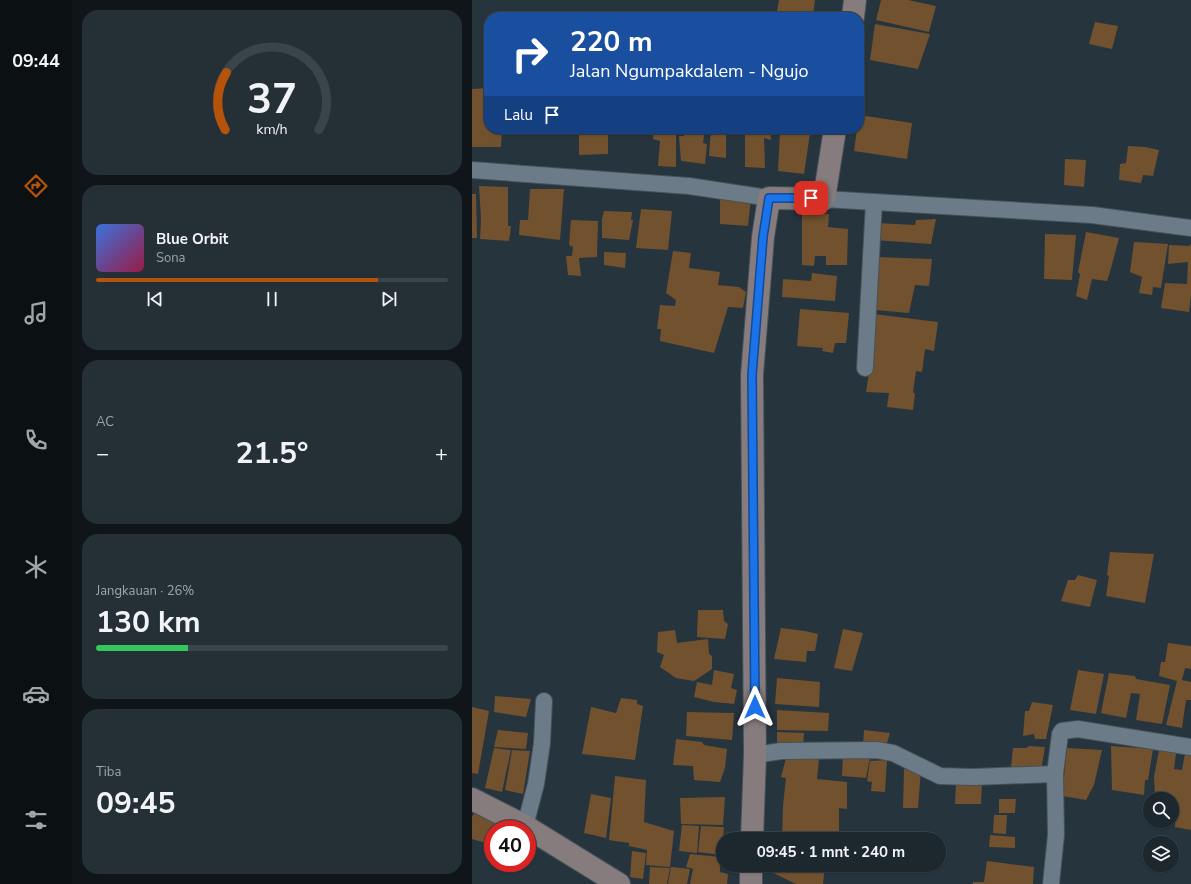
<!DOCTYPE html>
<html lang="id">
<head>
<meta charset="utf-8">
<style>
	:root { --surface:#1c272e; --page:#252f36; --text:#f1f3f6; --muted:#a0a5aa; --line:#3a444a; --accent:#b45309 }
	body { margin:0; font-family:"Nunito Sans",sans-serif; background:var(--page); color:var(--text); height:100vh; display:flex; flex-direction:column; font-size:15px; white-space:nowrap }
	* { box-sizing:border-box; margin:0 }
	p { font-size:13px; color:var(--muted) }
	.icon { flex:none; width:22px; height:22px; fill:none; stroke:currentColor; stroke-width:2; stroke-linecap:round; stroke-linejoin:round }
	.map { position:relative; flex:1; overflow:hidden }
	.panel { display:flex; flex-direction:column; gap:10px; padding:10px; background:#0f1519; width:400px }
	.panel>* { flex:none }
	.guide { position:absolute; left:12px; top:12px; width:380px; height:122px; border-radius:16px; box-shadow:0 1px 3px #0004,0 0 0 1px var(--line); background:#1a4fa0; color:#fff; overflow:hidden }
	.buttons { position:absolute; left:671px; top:792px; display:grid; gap:8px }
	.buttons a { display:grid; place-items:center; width:36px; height:36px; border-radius:50%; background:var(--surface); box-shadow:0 1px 3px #0004,0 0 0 1px var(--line); font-size:20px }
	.speed { position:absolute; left:12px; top:820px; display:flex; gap:8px; font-size:20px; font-weight:700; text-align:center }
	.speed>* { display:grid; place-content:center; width:52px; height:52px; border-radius:50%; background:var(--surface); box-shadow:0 1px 3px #0004,0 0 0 1px var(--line); line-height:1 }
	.speed .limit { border:6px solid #d22; background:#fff; color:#111 }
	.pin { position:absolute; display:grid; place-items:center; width:34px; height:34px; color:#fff; margin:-17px; border-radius:8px; box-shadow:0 2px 6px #0006 }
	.me { position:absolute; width:44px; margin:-22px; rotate:0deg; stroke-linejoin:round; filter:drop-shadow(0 0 3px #0008) }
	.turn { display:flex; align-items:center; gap:14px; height:84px; padding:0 20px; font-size:18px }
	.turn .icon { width:52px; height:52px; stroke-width:2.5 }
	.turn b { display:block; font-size:28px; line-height:34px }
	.then { display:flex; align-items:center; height:38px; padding:0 20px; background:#0003; gap:8px; font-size:15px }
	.big { font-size:30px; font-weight:700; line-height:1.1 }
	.panel .widget { flex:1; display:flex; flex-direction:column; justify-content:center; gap:6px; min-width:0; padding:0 14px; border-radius:16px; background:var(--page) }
	.panel .dial { align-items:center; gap:0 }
	.dial svg { height:104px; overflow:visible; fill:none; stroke:var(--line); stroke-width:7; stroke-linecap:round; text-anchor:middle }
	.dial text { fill:var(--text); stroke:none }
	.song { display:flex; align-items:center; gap:12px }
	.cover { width:48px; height:48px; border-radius:6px; background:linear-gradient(135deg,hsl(220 70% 55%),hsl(340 70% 35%)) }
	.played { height:4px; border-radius:2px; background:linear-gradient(90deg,var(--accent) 80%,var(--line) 80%) }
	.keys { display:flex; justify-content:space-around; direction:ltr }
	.heat { display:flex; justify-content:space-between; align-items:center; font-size:22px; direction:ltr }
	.charge { height:6px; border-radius:3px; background:linear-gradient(90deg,#34c759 26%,var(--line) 0) }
	.trip { position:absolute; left:244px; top:832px; width:230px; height:40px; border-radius:20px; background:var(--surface); box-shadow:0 1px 3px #0004,0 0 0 1px var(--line); font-weight:700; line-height:40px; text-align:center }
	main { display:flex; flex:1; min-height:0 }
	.tab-bar { display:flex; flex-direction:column; width:72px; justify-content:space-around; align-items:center; background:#0b1012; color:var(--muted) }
	.tab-bar .icon { width:28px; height:28px }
	.tab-bar .active { color:var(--accent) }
	.tab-bar b { font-size:18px; color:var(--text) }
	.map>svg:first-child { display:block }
	.building { fill:#72512e }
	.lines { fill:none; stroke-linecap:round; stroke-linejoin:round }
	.street-casing { stroke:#45515b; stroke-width:18 }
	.secondary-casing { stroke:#45515b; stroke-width:24 }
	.street { stroke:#6b7b87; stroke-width:16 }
	.secondary { stroke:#867c7e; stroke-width:22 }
	.route-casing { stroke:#114b97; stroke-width:10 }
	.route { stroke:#1a73e8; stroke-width:7 }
</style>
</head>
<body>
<main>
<nav class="tab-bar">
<b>09:44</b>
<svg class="icon active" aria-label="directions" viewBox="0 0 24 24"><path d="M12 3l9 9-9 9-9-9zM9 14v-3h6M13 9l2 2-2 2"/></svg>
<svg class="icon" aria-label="music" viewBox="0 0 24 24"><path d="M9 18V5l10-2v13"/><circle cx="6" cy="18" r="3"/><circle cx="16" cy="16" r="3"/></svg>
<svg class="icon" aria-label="phone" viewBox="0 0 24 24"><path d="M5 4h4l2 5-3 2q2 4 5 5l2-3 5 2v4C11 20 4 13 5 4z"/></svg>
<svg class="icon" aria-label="climate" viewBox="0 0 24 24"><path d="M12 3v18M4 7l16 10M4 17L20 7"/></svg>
<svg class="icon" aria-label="car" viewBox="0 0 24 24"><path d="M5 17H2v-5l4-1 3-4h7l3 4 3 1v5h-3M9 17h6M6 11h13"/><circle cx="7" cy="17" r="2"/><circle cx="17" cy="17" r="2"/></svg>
<svg class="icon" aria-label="filters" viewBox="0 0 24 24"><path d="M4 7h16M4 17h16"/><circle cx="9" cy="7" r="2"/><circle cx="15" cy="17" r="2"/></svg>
</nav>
<section class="panel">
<div class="widget dial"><svg viewBox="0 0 100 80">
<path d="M14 69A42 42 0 1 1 86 69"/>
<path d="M14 69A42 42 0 0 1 15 25" stroke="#b45309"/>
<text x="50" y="56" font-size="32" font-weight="700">37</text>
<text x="50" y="72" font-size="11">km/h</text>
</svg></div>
<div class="widget">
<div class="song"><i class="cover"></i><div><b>Blue Orbit</b><p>Sona</p></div></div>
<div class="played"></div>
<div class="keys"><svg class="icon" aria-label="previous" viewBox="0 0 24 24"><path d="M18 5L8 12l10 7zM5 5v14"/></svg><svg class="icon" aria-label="pause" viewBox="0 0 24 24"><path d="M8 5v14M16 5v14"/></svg><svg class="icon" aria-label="next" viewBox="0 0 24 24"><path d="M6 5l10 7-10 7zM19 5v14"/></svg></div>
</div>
<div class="widget"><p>AC</p>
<div class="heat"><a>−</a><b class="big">21.5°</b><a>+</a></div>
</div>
<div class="widget"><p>Jangkauan · 26%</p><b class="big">130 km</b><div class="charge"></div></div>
<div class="widget"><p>Tiba</p><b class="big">09:45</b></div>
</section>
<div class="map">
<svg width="719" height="884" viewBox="0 0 719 884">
	<rect width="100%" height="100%" fill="#26343e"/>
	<g class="building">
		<path d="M307,0h36l-2,15h-2v2h-42v-5h8z"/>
		<path d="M409,0h27l28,6 -7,26 -53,-12z"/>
		<path d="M623,22l23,4 -6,23 -23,-5z"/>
		<path d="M403,24l55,10 -12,35 -48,-9z"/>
		<path d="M17,88v41h13l-1,18h-29v-58z"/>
		<path d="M387,115l53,8 -5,36 -53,-8 3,-22h2z"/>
		<path d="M107,129h29v25l-29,1z"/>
		<path d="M182,129h22v38l-18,-1 2,-25 -7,-2z"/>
		<path d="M211,129h22l-2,14 4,1 -2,20 -24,-3 -2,-25h5z"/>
		<path d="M239,129h15v29l-17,-2z"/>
		<path d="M273,129h25l1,11 -7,-2 1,30 -20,-1z"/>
		<path d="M308,131l30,2 -6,41 -26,-3z"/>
		<path d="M656,146l17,1 14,3 -6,26 -10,-1 -2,8 -22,-3 1,-16 6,-1z"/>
		<path d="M593,159l21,1 -2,27 -20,-2z"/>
		<path d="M7,186l29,1v39h3l-2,15 -29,-2 1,-20z"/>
		<path d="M58,189h34l-4,51 -41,-5 1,-15h8z"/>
		<path d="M0,194h4l1,44h-5z"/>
		<path d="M248,195l31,3 -3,28 -28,-2z"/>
		<path d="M169,209l31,2 -4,39 -32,-2z"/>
		<path d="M132,211l28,1 -1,8h2l-4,20 -27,-2v-19z"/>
		<path d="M330,213l27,1 -1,13 20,2 -1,36h-21v-9h-11l-1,10 -12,-1z"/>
		<path d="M464,219l-5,25 -57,-4 3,-17 38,2 1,-5z"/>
		<path d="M99,220l27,1 -1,36 -18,1 2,18 -13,-1 -2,-19h6l1,-9 -4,-2z"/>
		<path d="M614,232l33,6 -9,34 -3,9 -15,-2 -5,21 -11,-4 4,-22 -2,-2z"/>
		<path d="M573,234l31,1 -4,45 -28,-1z"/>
		<path d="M662,242l34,2 -7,44 -8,-1 -1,8 -13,-2 3,-16 -12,-5z"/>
		<path d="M719,244v52l-2,16 -28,-4 4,-25 22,1 1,-22 -20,2 1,-19 20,1z"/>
		<path d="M201,251l18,2 -2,15 31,4 -2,13 21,2 7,5 -3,16 -15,-1 -14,46 -54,-12 1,-12h-4l3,-24 15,1 1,-6 -10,-7z"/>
		<path d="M132,252l22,1 -1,15 -21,-3z"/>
		<path d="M403,257l57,2 -3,27 -14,-1 -6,28 -34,-3 3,-27 -5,-2z"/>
		<path d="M340,273l25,3 -2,25 -53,-4 1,-18 28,2z"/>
		<path d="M328,309l49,4 -3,30h-11l-2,10 -11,-2 1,-3 -26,-2z"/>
		<path d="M402,314l64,8 -4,29 -9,-2 -3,23 -6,-1 -3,21 2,2 -2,16 -26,-3 2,-14 -23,-1 4,-26h3l2,-24 -6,-1z"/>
		<path d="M638,552l44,2 -9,49 -39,-7 3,-20 -2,-1z"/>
		<path d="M606,575l19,5 -7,27 -29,-6 7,-21h7z"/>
		<path d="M226,610h25l1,11 4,3 -3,15 -28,-2z"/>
		<path d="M309,628l24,3 13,3 -3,17h-8l-1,11 -32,-3z"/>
		<path d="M371,629l20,4 -11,38 -18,-3z"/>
		<path d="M203,630l2,13 31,-4 1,15 3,2v13l-18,12 -18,-3 -16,-11 4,-12 -7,-3 1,-20z"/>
		<path d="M696,643l23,3v23l-6,-1 -3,12 9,2v18h-5l-4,28 -16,-3 11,-44 -18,-5 2,-14h4z"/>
		<path d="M242,670l20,4 -3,14 6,2 -3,14 -20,-2 -20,-5 3,-15 15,3z"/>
		<path d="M606,670l26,4 -8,40 -26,-4z"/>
		<path d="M637,673l26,3 1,3 34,6 -8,39 -26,-4 4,-26 -9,-1 -5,25 -25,-5z"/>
		<path d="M305,678l43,4 -1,25 -44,-3z"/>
		<path d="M23,696l36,3 -5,18 -32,-5z"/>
		<path d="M149,698l16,2v4l6,2 -8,54 -53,-6 9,-47 25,6z"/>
		<path d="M560,702l21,3 -7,34h-11l-1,-5 -11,2 2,-25h4z"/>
		<path d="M0,707l17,4 -11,63 -6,-1z"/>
		<path d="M305,710l52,3 -1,18 -51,-1z"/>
		<path d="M215,712l47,1 -2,27 -46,-4z"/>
		<path d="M26,730l30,3 -2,16 -32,-2z"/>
		<path d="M392,730l26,3 -5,17 -22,-4z"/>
		<path d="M305,732l27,1 -1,13 -26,-1z"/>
		<path d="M204,739l26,3 2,3 23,4 -2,19 -5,14 -26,-2 -1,-14 -20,-1z"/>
		<path d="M688,745l17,1 -3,23 8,1 4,-22 5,1v81l-16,-3 2,-27 -22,-3 -1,-20z"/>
		<path d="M557,746l16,1 -4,24 -30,-4 2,-19h13z"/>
		<path d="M639,746l42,3 -5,31h-3l-1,15 -32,-5z"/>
		<path d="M22,748l17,2 -9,42 -17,-4z"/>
		<path d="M595,748l35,2 -8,35 -8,15 -24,-4z"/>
		<path d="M40,750l18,1 -7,43 -18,-4z"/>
		<path d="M371,752l28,1 -5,25 -24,-2z"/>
		<path d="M314,758l33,1 -2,20 30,3v27l-8,-1v27l17,4h-74l1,-33 3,-28 -5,-1z"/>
		<path d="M415,760l-2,32 -14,-1 1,-9 -5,-1 3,-20z"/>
		<path d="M432,769h17l-3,39h-15z"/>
		<path d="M143,776l31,4 -2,42 30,9 -4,36 -24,-2 1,-15 -18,-4v-3l-20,-3z"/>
		<path d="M510,783l-1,21h-26l1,-20z"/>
		<path d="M119,794l20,4 -5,40 -22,-5z"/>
		<path d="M253,797l-2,28 -42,-1 -1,-26z"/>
		<path d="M527,799h17l-1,14h-16z"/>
		<path d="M4,810l22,9 -3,10h-2l-4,15 -17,-5v-22z"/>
		<path d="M522,815h13l-1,19 -13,-1z"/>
		<path d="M210,825l17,1 -2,27 -18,-2z"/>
		<path d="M229,826l23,1 -2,28 -24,-3z"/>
		<path d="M518,835l25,2v11l-26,-1z"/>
		<path d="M160,851l14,2 -3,26 -13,-2z"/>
		<path d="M218,854l30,3v15l8,2 -1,10h-37l3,-15h1l-8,-2z"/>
		<path d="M515,861l47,6 -1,17h-60v-2h11z"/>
		<path d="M285,865h68l-2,19h-27z"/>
		<path d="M178,867l20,1 -3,16h-18z"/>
		<path d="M199,867l19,2 -3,15h-19z"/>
	</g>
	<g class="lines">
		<g class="street-casing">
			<g id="street">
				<path d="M0,170l217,16 80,12"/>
				<path d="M352,199l268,16 99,13"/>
				<path d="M393,368l9,-166"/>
				<path d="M283,755l26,-4 95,-1 17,3 47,23 33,1 82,-3"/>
				<path d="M53,826l11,-42 6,-41 2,-42"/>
				<path d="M579,884l5,-49 -1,-61 5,-40 2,-3 16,-2 113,18"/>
			</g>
		</g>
		<g class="secondary-casing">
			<g id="secondary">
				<path d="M381,17l2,-17"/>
				<path d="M0,799l53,27 94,58"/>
				<path d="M280,839l3,-84 -3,-380 11,-138 6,-39 55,1 11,-70"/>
				<path d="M279,884v-19"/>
			</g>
		</g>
		<use href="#street" class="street"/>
		<use href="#secondary" class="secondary"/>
	</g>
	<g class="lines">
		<g class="route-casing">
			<path id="route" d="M283,707l-3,-332 11,-138 6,-39h42"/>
		</g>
		<use href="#route" class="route"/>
	</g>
</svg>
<div class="buttons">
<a><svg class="icon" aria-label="search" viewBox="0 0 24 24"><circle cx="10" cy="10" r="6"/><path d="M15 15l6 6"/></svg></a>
<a><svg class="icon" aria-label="layers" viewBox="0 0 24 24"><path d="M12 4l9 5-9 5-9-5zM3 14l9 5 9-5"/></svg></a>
</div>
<div class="speed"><div class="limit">40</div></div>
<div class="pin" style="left:339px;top:198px;background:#d93025"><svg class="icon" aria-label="arrive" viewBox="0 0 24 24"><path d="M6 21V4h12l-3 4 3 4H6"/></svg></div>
<svg class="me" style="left:283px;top:707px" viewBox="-20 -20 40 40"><path d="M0-17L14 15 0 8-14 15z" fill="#1a73e8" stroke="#fff" stroke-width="4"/></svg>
<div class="trip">09:45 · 1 mnt · 240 m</div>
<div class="guide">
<div class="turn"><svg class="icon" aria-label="right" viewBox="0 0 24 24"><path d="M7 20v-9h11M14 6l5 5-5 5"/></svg><div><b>220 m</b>Jalan Ngumpakdalem - Ngujo</div></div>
<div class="then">Lalu<svg class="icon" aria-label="arrive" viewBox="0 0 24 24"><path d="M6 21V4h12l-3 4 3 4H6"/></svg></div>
</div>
</div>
</main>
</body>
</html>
